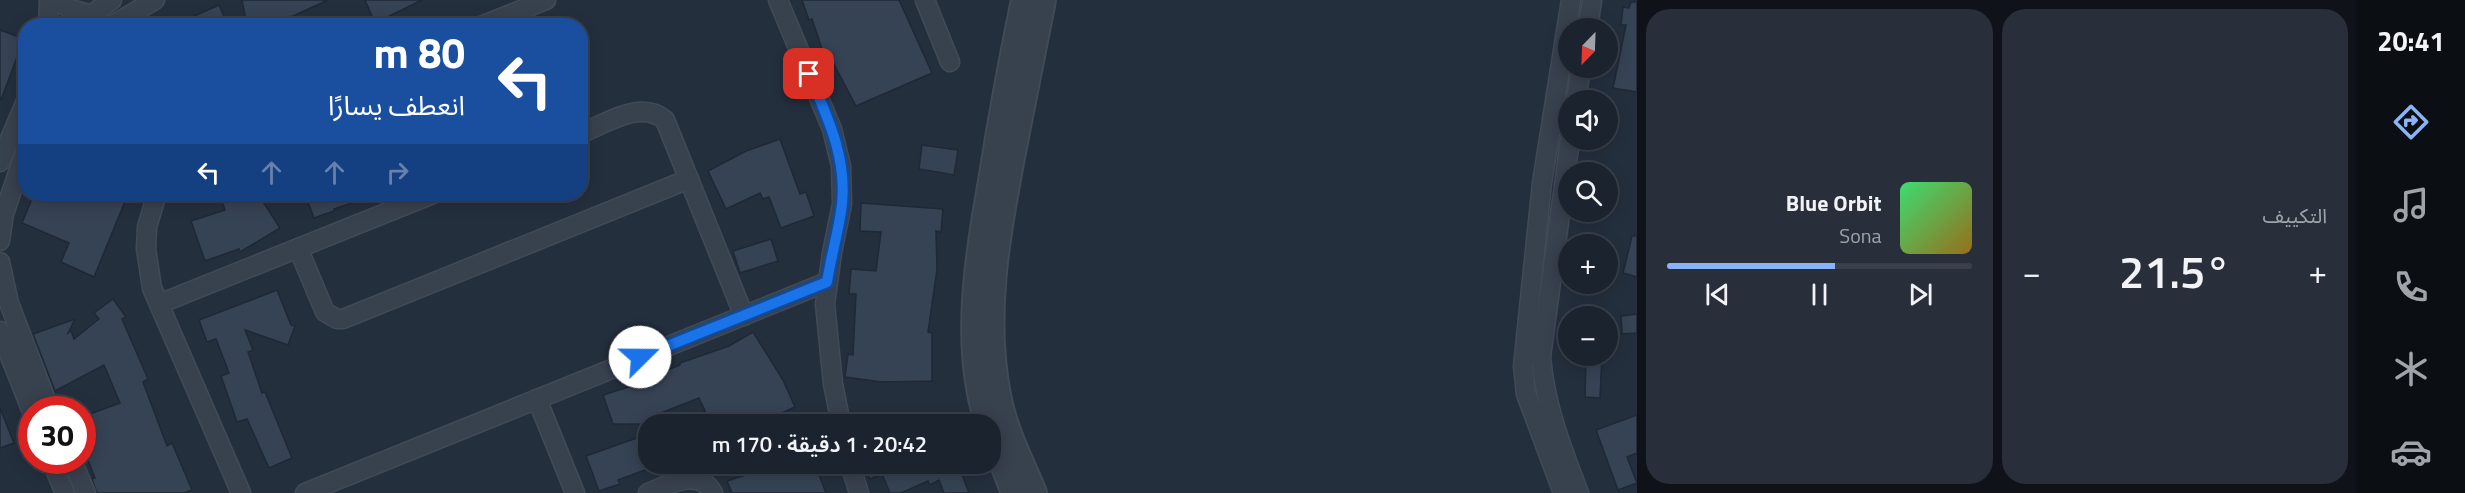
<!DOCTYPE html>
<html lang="ar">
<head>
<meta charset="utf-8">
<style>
	:root { --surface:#1b232e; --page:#282f3a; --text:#f1f3f6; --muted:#a0a4aa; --line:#39404a; --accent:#8ab4f8 }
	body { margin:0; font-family:"Titillium Web","Noto Sans Arabic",sans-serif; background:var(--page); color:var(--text); direction:rtl; height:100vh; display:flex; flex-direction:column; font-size:22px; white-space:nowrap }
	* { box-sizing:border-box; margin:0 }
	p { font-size:20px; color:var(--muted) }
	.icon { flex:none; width:33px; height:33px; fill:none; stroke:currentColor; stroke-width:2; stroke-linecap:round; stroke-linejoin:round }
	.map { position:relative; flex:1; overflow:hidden; direction:ltr }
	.side { display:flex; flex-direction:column; gap:9px; padding:9px; background:#0f1319; width:720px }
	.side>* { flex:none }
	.hud { position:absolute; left:18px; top:18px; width:570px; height:183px; border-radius:24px; box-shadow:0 3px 15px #0003,0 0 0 2px var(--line); direction:rtl; background:#1a4fa0; color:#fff; overflow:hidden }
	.needle { width:39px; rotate:203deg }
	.fabs { position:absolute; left:1558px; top:18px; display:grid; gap:12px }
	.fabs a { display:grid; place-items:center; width:60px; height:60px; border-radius:50%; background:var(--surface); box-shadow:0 3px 15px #0003,0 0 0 2px var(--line); font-size:30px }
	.speed { position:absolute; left:18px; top:396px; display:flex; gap:12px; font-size:30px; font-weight:700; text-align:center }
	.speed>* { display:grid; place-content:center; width:78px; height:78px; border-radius:50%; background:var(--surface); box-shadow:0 3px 15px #0003,0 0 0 2px var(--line); line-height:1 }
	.speed .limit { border:9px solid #d22; background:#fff; color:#111 }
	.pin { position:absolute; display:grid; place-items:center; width:51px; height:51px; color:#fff; margin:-26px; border-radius:12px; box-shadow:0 3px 9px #0006 }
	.me { position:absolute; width:66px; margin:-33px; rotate:68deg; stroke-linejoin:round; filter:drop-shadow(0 0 4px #0008) }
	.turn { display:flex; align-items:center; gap:21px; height:126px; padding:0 24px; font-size:27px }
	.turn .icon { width:78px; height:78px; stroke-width:2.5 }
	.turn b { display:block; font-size:42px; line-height:51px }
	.lanes { display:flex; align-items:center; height:57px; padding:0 24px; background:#0003; justify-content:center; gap:30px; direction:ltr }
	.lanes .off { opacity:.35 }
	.big { font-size:45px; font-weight:600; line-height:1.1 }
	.side .card { flex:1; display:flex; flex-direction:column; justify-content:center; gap:9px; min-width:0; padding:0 21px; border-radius:24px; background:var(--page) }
	.song { display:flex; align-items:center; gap:18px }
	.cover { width:72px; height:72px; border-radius:9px; background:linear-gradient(135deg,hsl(140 70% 55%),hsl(40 70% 35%)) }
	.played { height:6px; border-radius:3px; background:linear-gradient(90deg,var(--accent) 55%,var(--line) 55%) }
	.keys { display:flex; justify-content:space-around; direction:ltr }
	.heat { display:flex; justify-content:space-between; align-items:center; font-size:33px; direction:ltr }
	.side .tiles { flex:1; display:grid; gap:9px; grid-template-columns:repeat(2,1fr) }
	.trip { position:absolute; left:638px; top:414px; width:363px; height:60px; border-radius:24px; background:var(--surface); box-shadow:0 3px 15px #0003,0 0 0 2px var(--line); font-weight:600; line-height:60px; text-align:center; direction:rtl }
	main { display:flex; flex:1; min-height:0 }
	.tabs { display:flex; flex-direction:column; width:108px; justify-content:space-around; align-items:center; background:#0b0e12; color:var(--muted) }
	.tabs .icon { width:42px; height:42px }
	.tabs .current { color:var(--accent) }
	.tabs b { font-size:27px; color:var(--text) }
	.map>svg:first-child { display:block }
	.building { fill:#364354; stroke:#1f2835; stroke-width:1.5 }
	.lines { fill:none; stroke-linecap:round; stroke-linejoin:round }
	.minor-casing { stroke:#414a57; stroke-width:21 }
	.tertiary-casing { stroke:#414a57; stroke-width:26 }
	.minor { stroke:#38414e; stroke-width:18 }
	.tertiary { stroke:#38414e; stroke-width:22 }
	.route-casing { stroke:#114b97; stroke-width:15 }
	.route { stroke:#1a73e8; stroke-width:10 }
</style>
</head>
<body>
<main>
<nav class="tabs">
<b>20:41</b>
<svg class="icon current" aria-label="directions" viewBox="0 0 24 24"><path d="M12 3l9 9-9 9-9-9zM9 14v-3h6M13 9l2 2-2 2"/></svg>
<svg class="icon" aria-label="music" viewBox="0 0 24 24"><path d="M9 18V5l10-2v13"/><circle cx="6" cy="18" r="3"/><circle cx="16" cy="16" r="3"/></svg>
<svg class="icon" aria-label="phone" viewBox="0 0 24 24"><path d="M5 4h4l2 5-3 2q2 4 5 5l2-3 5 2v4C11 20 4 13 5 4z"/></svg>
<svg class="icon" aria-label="climate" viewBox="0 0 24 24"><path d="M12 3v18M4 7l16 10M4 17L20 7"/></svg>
<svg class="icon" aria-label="car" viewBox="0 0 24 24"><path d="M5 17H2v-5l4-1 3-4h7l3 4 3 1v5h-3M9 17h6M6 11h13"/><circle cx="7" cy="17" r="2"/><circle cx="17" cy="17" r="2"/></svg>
</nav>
<section class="side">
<div class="tiles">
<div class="card"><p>التكييف</p>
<div class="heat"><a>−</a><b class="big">21.5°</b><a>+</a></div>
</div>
<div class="card">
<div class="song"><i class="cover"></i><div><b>Blue Orbit</b><p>Sona</p></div></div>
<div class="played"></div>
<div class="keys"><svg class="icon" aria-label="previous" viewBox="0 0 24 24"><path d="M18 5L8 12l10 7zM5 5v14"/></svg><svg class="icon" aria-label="pause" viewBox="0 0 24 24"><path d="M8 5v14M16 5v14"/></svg><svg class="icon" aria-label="next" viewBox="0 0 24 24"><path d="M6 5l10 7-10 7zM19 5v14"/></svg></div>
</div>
</div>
</section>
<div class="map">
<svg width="1637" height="493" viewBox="0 0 1637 493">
	<rect width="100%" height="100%" fill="#242f3e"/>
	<g class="building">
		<path d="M242,0h86l-35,16 -22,4 1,6h-25z"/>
		<path d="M365,0h57l-47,23z"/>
		<path d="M802,0h97l33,73 -76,33 -29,-55 -4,1 -11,-33 -3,1z"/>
		<path d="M1631,2h6v90l-24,-4 13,-63h-5l2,-18 6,1z"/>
		<path d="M219,5l9,21h-56z"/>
		<path d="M0,30l24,9 -23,61 -1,-1z"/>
		<path d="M780,139l20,55 6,-2 8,24 -33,12 -12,-31 -6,2 -3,-6 -34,16 -18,-38 38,-20z"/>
		<path d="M922,145l36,5 -4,25 -35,-6z"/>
		<path d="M34,194h94l-34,83 -33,-15 8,-19 -47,-20z"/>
		<path d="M219,194h39l22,34 -40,24 -1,-3 -34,12 -14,-40 34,-11z"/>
		<path d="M305,194h67v2l-38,13v2l-20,7z"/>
		<path d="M861,203l82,6 -2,23 -5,-1 1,39 -9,62 4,1v48l-50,1 -37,-5 3,-23 5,1 3,-61h-7l2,-25 25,2 5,-39 -21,-1z"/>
		<path d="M1632,236h5v41l-14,-4z"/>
		<path d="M771,239l7,22 -38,12 -7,-22z"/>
		<path d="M277,290l14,35 4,1 -7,19 -43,-15 8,20 -5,2 14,41 3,-1 27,66 -23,10 -22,-49 -10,3 -16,-46 8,-3 -13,-34 -9,3 -8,-22z"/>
		<path d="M113,299l13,18 -4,2 26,60 -5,3 24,64 5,-3 20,47 -8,3h-87l-5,-14 3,-1 -13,-33v-28l38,-14 -16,-38 -49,26 -22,-57 42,-15 -7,14 3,-2 3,8 25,-20 -5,-6z"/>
		<path d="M1637,314v19l-15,1 -1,-18z"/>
		<path d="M753,332l30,48 12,27 -38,17h-46l-12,-26 -38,15 4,11h-52l-10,-29 54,-17 -2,-3 25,-10v-2l49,-17z"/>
		<path d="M1586,356h16l-2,42 -15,-1z"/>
		<path d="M0,408l14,35 -14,5z"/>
		<path d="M1637,415v38l-10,4 10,26 -19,7 -22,-60z"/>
		<path d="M648,434v35l-30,11 2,4 -21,7 -13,-35z"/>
		<path d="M780,464h35l11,29h-94l-5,-12z"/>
		<path d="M863,464h95l11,29h-25l-5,-13 -9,5 -2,-4 -27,12h-11l-8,-19 -12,5z"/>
	</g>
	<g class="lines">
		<g class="minor-casing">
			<g id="minor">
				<path d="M57,0l13,9 19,5"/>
				<path d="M778,0l54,129 9,37 1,38 -10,49 -7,51 8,80 8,40"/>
				<path d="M925,0l25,62"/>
				<path d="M48,26l1,-26"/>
				<path d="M75,26l37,-26"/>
				<path d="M111,26l44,-26"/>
				<path d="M481,26l65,-26"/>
				<path d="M1588,28l4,-28"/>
				<path d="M1576,100l5,-32"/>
				<path d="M580,134c25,-10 61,-35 85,-14l79,196"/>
				<path d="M1570,140l-29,217c4,48 21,92 38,136"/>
				<path d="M0,162l26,-61"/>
				<path d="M157,194l-10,33 -1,22 6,39 89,205"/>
				<path d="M0,241l4,-27 22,-65"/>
				<path d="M298,248l27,64 12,7h6l346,-140"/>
				<path d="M0,262l9,41 41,107"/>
				<path d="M159,304l274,-110"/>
				<path d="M0,331l32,81"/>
				<path d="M537,399l38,94"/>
				<path d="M51,460l14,33"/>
				<path d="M72,460l14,33"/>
				<path d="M850,464l9,29"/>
				<path d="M305,493l522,-211"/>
				<path d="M648,493c20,-8 51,-26 65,0"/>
				<path d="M1563,493l-37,-99 -3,-28 19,-183 29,-183"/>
			</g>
		</g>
		<g class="tertiary-casing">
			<g id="tertiary">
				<path d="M987,424c-26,-79 -10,-168 4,-249 9,-58 20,-117 32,-175"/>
				<path d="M990,433l23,60"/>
				<path d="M1035,493c-13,-32 -30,-64 -36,-98 -16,-81 0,-164 15,-243 10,-51 20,-101 30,-152"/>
			</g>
		</g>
		<use href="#minor" class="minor"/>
		<use href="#tertiary" class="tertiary"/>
	</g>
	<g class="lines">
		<g class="route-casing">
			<path id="route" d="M640,357l187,-75c4,-26 12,-52 15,-78 5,-47 -15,-88 -33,-130"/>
		</g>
		<use href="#route" class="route"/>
	</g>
</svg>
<div class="fabs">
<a><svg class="needle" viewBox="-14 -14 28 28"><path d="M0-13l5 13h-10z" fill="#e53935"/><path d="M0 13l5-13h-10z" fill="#a0a4aa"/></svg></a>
<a><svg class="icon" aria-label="sound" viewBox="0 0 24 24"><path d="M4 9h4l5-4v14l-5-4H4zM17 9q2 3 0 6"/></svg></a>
<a><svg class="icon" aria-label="search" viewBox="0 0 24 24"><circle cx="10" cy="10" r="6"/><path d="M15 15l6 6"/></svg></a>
<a>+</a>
<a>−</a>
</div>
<div class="speed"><div class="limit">30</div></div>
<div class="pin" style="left:809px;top:74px;background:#d93025"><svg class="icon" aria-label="arrive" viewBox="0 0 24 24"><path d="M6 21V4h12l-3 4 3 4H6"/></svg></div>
<svg class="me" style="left:640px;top:357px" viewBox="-20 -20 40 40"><circle r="19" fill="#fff"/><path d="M0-13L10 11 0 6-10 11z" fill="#1a73e8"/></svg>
<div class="trip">20:42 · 1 دقيقة · 170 m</div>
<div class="hud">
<div class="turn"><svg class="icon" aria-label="left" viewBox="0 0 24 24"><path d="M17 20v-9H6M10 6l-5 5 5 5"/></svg><div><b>80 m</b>انعطف يسارًا</div></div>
<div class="lanes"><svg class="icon" aria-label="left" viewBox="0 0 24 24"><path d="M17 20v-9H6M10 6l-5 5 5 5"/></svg><svg class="icon off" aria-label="ahead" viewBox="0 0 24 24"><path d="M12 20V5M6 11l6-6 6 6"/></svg><svg class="icon off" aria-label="ahead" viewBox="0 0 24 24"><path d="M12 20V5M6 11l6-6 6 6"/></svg><svg class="icon off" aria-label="right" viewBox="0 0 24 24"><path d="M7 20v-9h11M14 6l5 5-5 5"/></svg></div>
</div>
</div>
</main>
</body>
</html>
